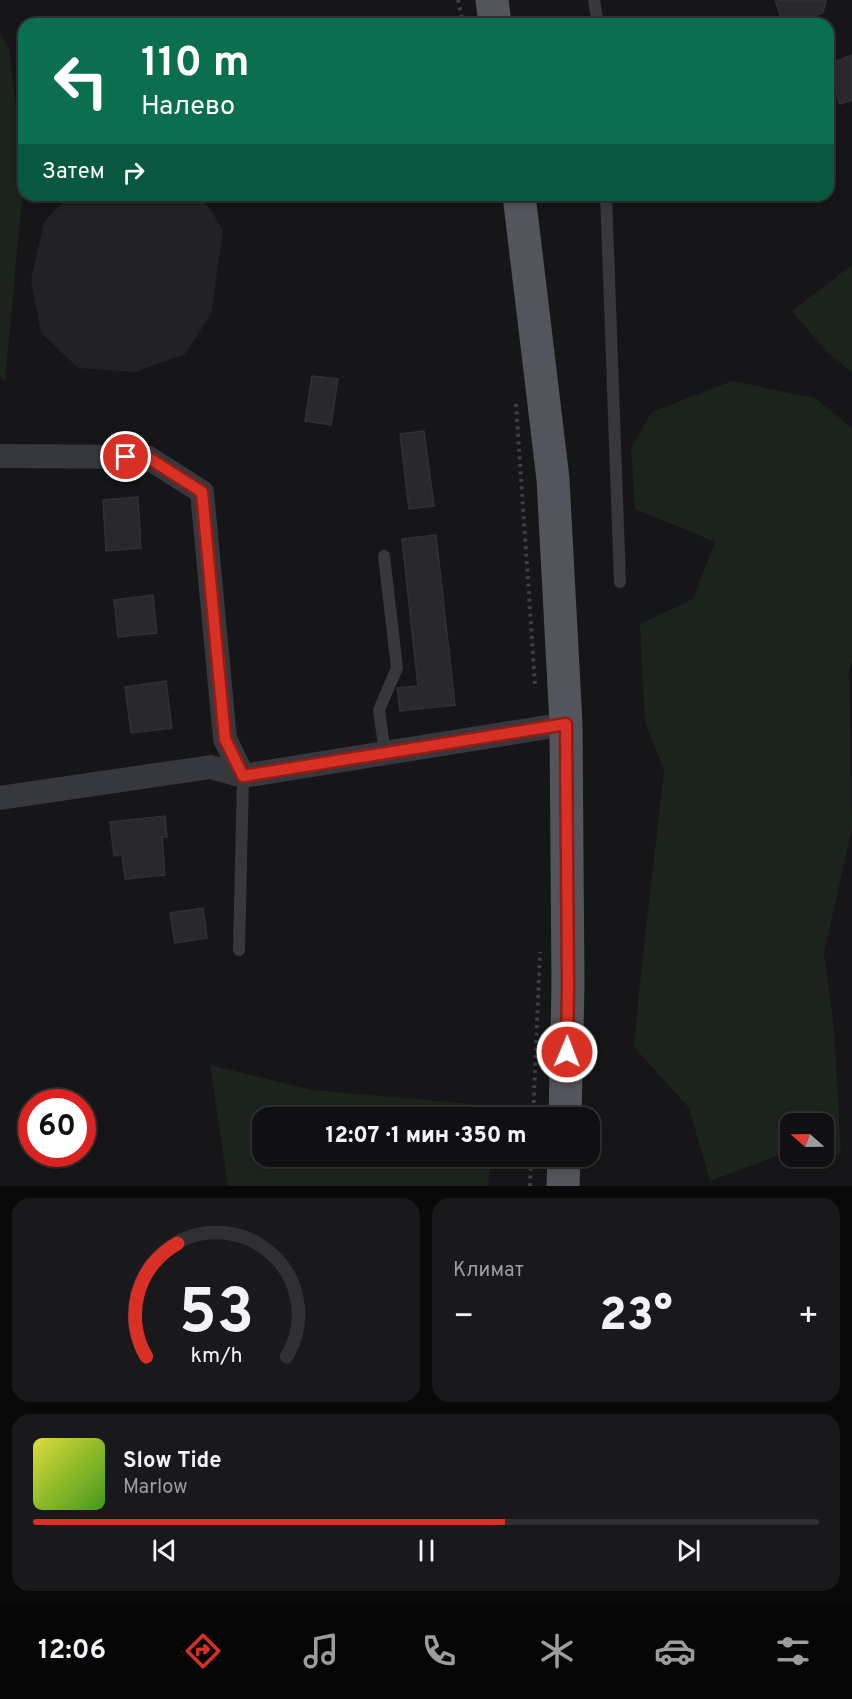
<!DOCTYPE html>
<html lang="ru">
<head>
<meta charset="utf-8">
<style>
	:root { --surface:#101012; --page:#19191b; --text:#f1f3f6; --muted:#9c9d9f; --line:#303032; --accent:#d93025 }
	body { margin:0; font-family:Overpass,sans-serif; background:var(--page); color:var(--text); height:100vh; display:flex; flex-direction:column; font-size:22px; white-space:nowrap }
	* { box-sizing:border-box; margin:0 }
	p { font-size:20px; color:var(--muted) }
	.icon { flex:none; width:33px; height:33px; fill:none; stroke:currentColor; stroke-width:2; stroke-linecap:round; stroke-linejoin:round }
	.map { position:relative; height:1186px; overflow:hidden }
	.details { display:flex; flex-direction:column; gap:12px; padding:12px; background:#09090a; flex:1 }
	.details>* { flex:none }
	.guide { position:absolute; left:18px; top:18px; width:816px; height:183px; border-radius:18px; box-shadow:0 3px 9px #0003,0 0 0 2px var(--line); background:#0b6e4f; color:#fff; overflow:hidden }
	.needle { width:39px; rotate:290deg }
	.controls { position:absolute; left:780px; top:1113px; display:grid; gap:12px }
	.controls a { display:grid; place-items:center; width:54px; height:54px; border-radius:12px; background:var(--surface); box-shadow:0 3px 9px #0003,0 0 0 2px var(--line); font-size:30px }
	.speed { position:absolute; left:18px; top:1089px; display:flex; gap:12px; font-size:30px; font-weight:700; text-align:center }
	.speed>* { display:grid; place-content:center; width:78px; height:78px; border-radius:50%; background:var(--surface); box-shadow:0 3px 9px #0003,0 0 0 2px var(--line); line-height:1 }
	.speed .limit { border:9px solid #d22; background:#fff; color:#111 }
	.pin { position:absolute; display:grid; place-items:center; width:51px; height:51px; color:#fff; margin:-26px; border:3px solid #fff; border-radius:50%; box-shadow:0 2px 6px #0007 }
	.me { position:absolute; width:66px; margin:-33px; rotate:1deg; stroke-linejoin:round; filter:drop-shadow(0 0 4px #0008) }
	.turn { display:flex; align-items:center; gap:21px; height:126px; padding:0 24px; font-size:27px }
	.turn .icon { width:78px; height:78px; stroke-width:2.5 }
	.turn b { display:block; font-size:42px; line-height:51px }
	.then { display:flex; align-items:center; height:57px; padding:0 24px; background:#0003; gap:12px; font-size:22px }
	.big { font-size:45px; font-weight:800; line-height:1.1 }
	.details .widget { flex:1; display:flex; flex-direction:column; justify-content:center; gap:9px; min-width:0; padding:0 21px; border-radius:18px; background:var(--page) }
	.details .dial { align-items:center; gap:0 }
	.dial svg { height:156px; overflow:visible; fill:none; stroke:var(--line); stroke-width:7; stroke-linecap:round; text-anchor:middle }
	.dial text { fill:var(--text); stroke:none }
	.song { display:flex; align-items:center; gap:18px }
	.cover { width:72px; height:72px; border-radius:9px; background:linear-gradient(135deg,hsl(60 70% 55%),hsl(100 70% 35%)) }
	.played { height:6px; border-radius:3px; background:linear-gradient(90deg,var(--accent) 60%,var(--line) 60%) }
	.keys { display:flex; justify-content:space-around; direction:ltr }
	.heat { display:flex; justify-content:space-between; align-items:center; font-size:33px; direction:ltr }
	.details .tiles { flex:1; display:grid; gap:12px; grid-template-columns:1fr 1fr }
	.widget:last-child { grid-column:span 2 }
	.trip { position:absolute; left:252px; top:1107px; width:348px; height:60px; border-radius:18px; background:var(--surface); box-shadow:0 3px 9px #0003,0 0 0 2px var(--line); font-weight:800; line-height:60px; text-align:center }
	.menu { display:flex; height:96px; justify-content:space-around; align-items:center; background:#060607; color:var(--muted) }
	.menu .icon { width:42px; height:42px }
	.menu .selected { color:var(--accent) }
	.menu b { font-size:27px; color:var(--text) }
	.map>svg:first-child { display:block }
	.built { fill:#222225 }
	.green { fill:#1c231d }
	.building { fill:#29292c; stroke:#303034; stroke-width:1.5 }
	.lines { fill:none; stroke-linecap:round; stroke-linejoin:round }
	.path { stroke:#3d3f44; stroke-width:4; stroke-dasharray:3 4.5; stroke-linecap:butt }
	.lane { stroke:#37383d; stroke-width:12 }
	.street { stroke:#37383d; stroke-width:24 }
	.primary { stroke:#53555c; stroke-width:33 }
	.route-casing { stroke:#8d1f18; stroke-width:15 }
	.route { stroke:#d93025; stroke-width:10 }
</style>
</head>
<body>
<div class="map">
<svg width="852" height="1186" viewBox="0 0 852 1186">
	<rect width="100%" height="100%" fill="#161618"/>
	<path class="built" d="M70,195h131l22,35 -12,84 -26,40 -50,18 -57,-4 -37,-35 -10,-53 13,-58z"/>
	<g class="green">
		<path d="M0,32l9,16 15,127 -19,207 -5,-6z"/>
		<path d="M852,265v107l-25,-20 -35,-41z"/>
		<path d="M732,381l83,17 37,30v233l-3,10 3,157 -28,125 10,76 7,126 -17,-2v-29h-34v27l-80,30 -21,-73 -55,-61 5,-55 25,-222 -19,-48 -5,-98 53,-25 22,-57 -80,-33 -4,-62 21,-35z"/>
		<path d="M210,1065l102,25 183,16 -1,12h-232v38l229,1 -3,29h-260z"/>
	</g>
	<g class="building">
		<path d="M775,0h51l-3,13 -31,10 -3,-8 -8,2z"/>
		<path d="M852,55v45l-12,4 -12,-33v-7z"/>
		<path d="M312,376l26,3 -7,46 -26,-4z"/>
		<path d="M424,431l10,75 -25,3 -9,-75z"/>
		<path d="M138,497l3,51 -35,3 -3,-51z"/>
		<path d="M436,535l19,170 -55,6 -3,-23 21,-2 -16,-147z"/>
		<path d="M153,595l4,38 -39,4 -4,-37z"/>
		<path d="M166,681l6,47 -41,5 -6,-46z"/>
		<path d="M165,816l2,21h-5l3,38 -40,4 -3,-24 -8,1 -4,-34z"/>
		<path d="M203,908l4,30 -32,5 -5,-30z"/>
	</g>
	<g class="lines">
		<g class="path">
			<path d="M458,0l5,24"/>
			<path d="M516,404l19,280"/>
			<path d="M533,1118l7,-166"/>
			<path d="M530,1186l1,-30"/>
		</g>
		<g class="lane">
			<path d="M594,0l4,24"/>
			<path d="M606,195l14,387"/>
			<path d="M384,556l13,112 -18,42 6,43"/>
			<path d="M239,950l4,-174"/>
		</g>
		<g class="street">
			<path d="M0,456l147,1 55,35 23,247 18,37"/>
			<path d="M0,798l211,-31 32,9 323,-52"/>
		</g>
		<g class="primary">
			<path d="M492,0l3,24"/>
			<path d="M519,195l34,284 13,245 2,262 -3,132"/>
			<path d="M563,1186l1,-30"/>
		</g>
	</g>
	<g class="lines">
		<g class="route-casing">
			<path id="route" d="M126,457h21l55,35 23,247 18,37 323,-52 2,262 -1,66"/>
		</g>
		<use href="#route" class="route"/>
	</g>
</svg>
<div class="controls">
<a><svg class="needle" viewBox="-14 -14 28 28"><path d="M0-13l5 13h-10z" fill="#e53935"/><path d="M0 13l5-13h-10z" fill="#9c9d9f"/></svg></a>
</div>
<div class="speed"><div class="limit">60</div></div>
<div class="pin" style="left:126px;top:457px;background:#d93025"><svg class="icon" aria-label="arrive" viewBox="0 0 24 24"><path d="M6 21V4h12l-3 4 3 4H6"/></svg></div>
<svg class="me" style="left:567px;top:1052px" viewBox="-20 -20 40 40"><circle r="17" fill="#d93025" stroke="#fff" stroke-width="3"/><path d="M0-11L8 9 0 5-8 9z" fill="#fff"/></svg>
<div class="trip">12:07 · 1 мин · 350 m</div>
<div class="guide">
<div class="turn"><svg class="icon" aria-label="left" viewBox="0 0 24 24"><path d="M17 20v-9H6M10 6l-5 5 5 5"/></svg><div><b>110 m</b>Налево</div></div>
<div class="then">Затем<svg class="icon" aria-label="right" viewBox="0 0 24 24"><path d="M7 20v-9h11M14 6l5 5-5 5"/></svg></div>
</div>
</div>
<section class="details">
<div class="tiles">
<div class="widget dial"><svg viewBox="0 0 100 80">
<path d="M14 69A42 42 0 1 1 86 69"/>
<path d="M14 69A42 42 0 0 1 30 11" stroke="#d93025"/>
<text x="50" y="56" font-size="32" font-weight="700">53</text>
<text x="50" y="72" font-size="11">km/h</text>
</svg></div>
<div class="widget"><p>Климат</p>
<div class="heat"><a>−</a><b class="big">23°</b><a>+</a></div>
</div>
<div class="widget">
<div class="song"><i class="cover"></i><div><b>Slow Tide</b><p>Marlow</p></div></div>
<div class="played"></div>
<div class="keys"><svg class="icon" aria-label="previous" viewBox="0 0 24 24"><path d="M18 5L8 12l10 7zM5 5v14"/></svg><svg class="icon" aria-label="pause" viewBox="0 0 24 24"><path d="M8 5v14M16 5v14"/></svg><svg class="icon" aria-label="next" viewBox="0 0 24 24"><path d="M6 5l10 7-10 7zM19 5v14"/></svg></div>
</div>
</div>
</section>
<nav class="menu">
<b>12:06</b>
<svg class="icon selected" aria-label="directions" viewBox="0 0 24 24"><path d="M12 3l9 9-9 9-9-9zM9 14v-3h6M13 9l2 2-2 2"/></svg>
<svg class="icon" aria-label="music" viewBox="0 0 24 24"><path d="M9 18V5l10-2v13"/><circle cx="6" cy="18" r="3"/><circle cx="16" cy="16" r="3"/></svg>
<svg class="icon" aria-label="phone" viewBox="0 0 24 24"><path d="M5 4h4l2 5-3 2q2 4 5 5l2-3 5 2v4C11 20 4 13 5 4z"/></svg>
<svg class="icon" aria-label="climate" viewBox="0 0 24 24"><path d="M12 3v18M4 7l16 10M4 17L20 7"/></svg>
<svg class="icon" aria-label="car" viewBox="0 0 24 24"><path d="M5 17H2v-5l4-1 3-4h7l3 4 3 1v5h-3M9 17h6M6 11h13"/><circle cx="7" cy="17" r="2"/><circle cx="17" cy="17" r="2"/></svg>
<svg class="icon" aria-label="filters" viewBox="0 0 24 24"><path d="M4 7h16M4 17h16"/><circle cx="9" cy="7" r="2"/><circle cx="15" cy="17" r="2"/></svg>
</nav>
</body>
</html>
